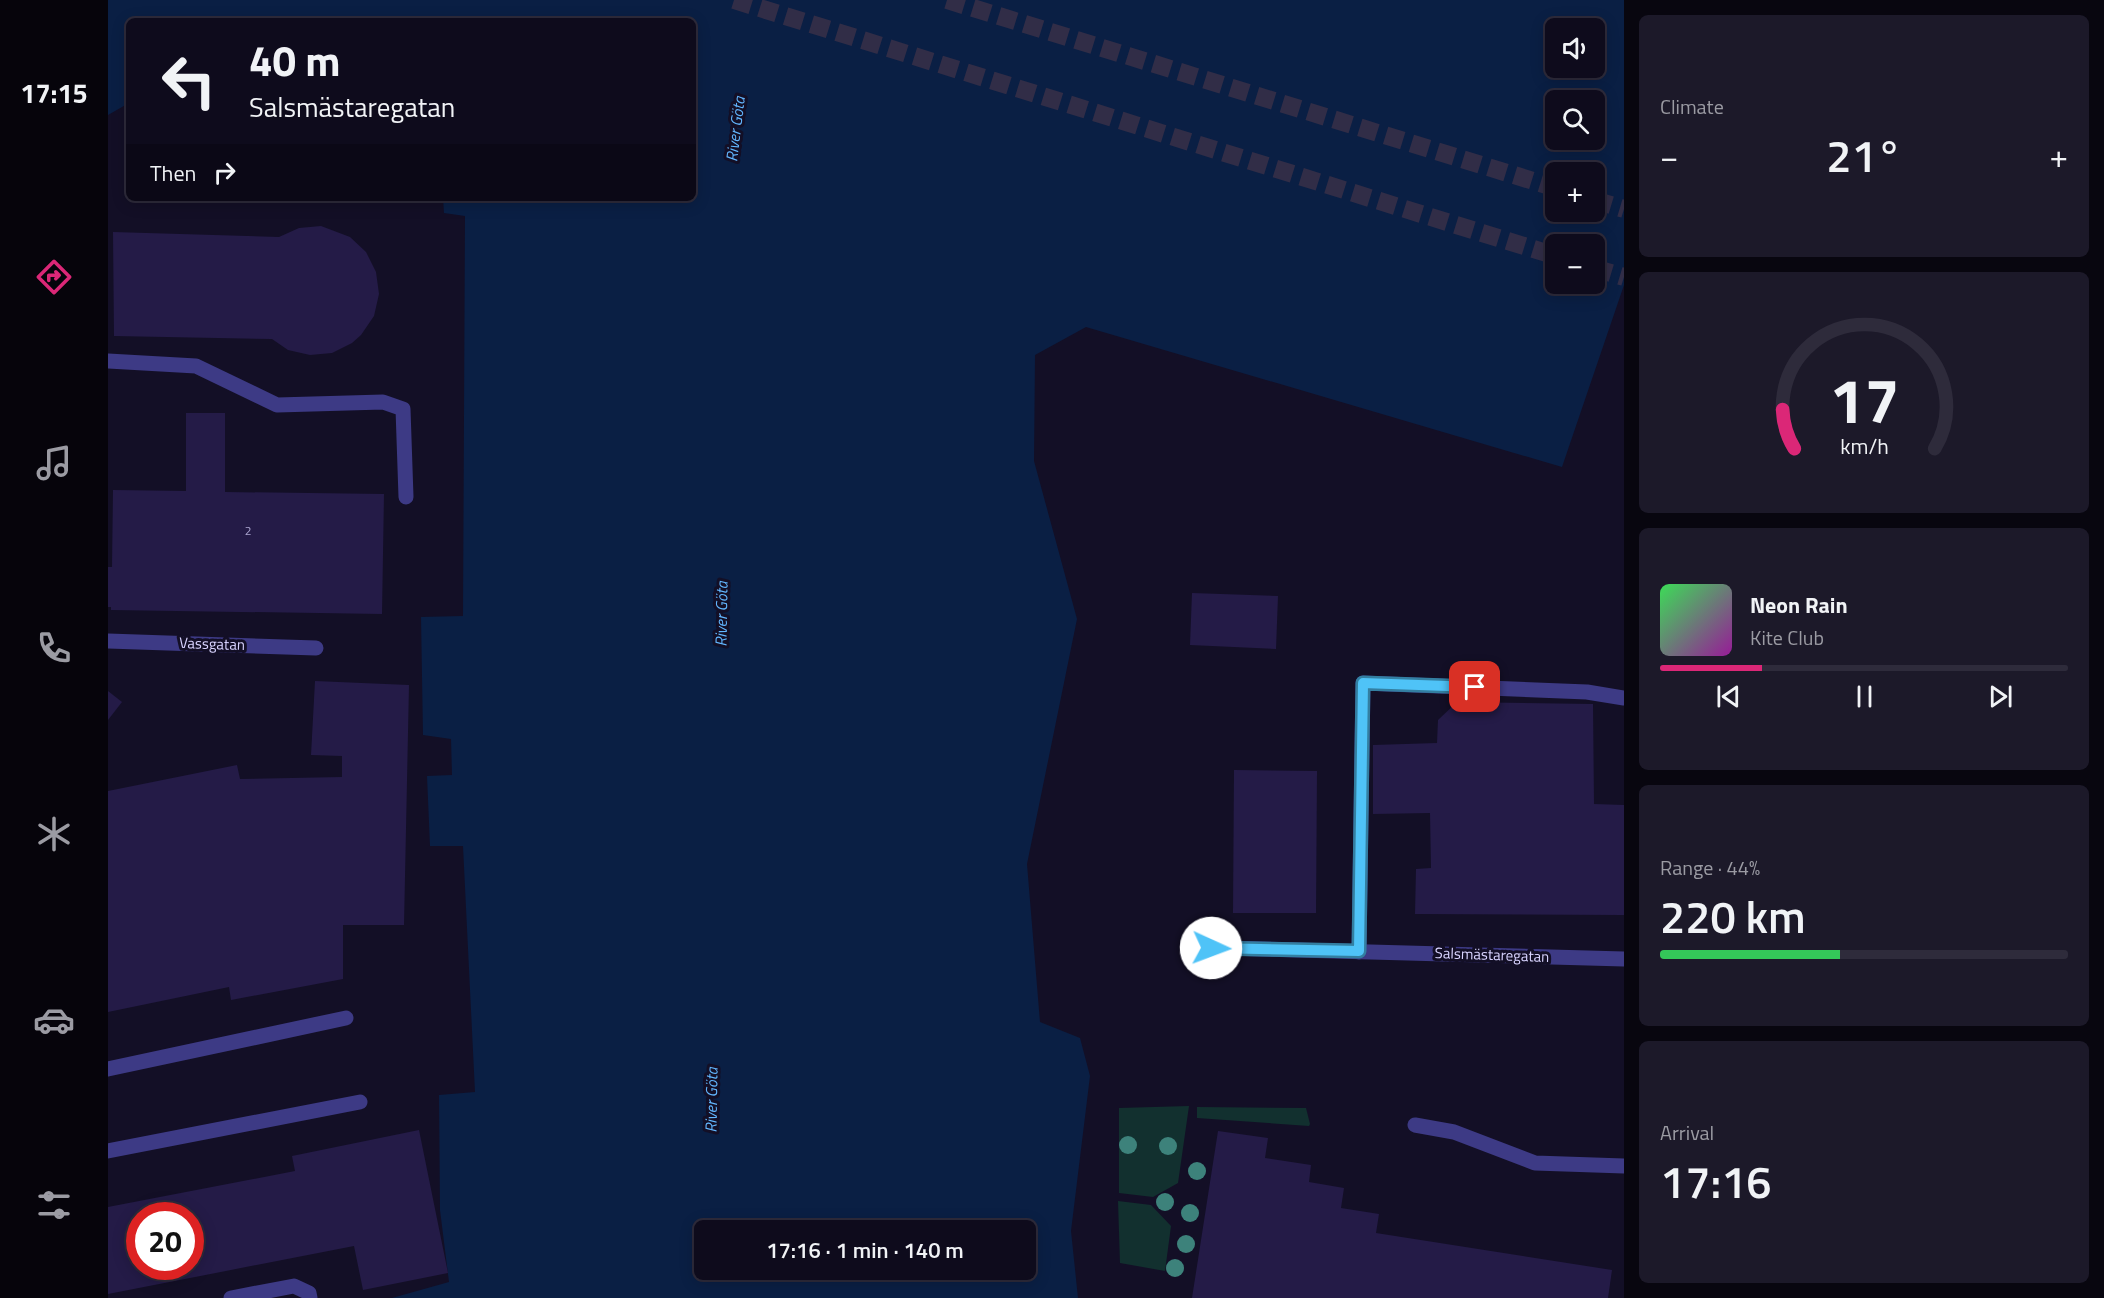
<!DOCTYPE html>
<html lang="en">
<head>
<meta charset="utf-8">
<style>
	:root { --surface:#0e0b1c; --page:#1c1929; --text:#f1f3f6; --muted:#9b9ba3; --line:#2e2b3b; --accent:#db2777 }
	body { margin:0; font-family:"Titillium Web",sans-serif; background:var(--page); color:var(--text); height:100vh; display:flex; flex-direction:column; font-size:22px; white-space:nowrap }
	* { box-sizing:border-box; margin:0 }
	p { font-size:20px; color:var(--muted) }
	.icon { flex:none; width:33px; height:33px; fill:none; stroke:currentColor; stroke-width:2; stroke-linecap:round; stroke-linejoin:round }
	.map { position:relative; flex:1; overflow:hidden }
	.sheet { display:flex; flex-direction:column; gap:15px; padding:15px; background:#08060f; width:480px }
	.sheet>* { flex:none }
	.top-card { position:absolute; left:18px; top:18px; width:570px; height:183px; border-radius:9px; box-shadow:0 3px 15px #0003,0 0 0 2px var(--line); background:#0e0b1c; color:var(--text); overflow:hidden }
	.fabs { position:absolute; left:1437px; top:18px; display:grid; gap:12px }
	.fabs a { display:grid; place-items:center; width:60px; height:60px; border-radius:9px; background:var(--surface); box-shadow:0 3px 15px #0003,0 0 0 2px var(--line); font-size:30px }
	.speed { position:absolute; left:18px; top:1202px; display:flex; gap:12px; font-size:30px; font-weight:700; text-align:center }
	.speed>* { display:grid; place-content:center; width:78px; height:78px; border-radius:50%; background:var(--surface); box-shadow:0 3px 15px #0003,0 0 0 2px var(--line); line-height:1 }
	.speed .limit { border:9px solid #d22; background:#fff; color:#111 }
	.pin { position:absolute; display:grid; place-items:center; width:51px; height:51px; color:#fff; margin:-26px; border-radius:12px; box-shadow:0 3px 9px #0006 }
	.me { position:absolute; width:66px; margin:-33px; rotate:92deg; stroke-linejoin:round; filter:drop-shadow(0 0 4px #0008) }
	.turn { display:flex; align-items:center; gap:21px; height:126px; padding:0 24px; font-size:27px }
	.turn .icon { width:78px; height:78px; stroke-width:2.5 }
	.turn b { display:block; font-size:42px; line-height:51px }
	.then { display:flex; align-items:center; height:57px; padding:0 24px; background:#0003; gap:12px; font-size:22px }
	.big { font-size:45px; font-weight:600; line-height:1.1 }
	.sheet .card { flex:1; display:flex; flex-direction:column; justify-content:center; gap:9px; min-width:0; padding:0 21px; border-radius:9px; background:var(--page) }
	.sheet .dial { align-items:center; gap:0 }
	.dial svg { height:156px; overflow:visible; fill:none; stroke:var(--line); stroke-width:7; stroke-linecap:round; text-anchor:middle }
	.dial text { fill:var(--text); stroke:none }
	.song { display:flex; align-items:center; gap:18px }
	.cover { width:72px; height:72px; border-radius:9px; background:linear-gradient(135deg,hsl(130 70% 55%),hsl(300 70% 35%)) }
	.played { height:6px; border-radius:3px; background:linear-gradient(90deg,var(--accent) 25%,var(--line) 25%) }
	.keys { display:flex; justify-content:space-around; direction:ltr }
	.heat { display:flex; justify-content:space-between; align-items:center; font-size:33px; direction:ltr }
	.charge { height:9px; border-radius:4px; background:linear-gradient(90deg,#34c759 44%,var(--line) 0) }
	.trip { position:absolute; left:586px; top:1220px; width:342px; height:60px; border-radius:9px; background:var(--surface); box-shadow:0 3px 15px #0003,0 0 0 2px var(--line); font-weight:600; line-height:60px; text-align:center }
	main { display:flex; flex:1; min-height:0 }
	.menu { display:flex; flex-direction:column; width:108px; justify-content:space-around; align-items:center; background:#06040b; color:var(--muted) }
	.menu .icon { width:42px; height:42px }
	.menu .active { color:var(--accent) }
	.menu b { font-size:27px; color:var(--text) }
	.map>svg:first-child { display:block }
	.green { fill:#12302f }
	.water { fill:#0a1f44; fill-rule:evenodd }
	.building { fill:#241b47; fill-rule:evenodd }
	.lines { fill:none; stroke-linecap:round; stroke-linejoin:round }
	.highway-tunnel { stroke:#312d47; stroke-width:18; stroke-dasharray:18 9; stroke-linecap:butt }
	.minor { stroke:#3d3a85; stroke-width:15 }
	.tree { fill:#3d827b }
	.route-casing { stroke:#337fa1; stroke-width:15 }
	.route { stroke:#4fc3f7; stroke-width:10 }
	.labels { text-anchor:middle; stroke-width:6; stroke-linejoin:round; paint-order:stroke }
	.number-label { font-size:12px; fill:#aca6d1 }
	.street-label { font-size:15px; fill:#d9d4ff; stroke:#130f26 }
	.water-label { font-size:16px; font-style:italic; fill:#62b6ff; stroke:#130f26 }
</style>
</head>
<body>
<main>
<nav class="menu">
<b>17:15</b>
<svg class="icon active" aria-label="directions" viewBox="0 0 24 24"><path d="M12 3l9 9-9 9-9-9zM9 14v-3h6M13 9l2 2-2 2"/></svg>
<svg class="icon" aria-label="music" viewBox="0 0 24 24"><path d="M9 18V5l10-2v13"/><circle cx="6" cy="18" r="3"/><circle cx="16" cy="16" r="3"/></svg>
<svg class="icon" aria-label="phone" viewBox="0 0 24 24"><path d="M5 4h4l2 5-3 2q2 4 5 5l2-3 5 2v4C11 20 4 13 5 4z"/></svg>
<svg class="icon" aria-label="climate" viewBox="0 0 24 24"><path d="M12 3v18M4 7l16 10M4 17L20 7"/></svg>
<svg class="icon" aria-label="car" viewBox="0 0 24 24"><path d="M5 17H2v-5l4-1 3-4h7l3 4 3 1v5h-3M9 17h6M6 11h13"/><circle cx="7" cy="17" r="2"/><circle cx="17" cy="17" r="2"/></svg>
<svg class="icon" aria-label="filters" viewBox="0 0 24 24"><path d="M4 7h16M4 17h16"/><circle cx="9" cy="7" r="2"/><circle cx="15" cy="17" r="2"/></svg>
</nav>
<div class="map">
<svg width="1516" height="1298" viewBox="0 0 1516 1298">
	<rect width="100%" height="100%" fill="#130f26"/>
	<g class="green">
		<path d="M1081,1106l-11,77 -25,14 -34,-4v-85z"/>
		<path d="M1089,1107l109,1 4,16 -1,2 -112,-8z"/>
		<path d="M1010,1201l33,4 20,21 -6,45 -45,-8z"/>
	</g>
	<path class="water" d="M0,0h1516v285l-62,182 -476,-140 -51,28 -1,106 43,158 -50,245 13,158 40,16 10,38 -19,155 7,67h-686l57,-16 -9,-72 -1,-115 36,-3 -12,-246h-33l-3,-70 25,-1 -1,-36 -28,-4 -2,-118 42,-1 2,-400 -21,-3 -1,-15h250v-177h-564v82l-21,12zM1448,28h38v40h-38zM1448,100h38v40h-38zM1448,172h38v40h-38zM1448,244h38v40h-38zM597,1230h321v39h-321z"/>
	<g class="building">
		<path d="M213,226l29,11 16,15 10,20 3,22 -5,22 -13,19 -9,8 -20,10 -22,2 -22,-5 -16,-11 -158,-3 -1,-104 166,5 20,-9z"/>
		<path d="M78,413h39v79l159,2 -2,120 -271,-4v-3h-3v-40h4l1,-77 73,1z"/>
		<path d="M1084,593l86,3 -2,53 -86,-4z"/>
		<path d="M207,681l94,4 -5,240h-61v54l-112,21 -2,-13 -121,25v-221l129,-26 3,14 102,-2v-21l-31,-1z"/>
		<path d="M0,691l14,11 -14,18z"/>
		<path d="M1349,702l136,2 1,100 30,1v110l-209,-1 1,-45 15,-1 -1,-55 -57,1v-69l64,-2 1,-23z"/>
		<path d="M1126,770l83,1 -1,142h-83z"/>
		<path d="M311,1130l29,143 -85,17 -9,-44 -246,48v-87l187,-36 -3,-15zM32,1215h50v51h-50z"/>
		<path d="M1110,1131l50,7 -3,20 46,7 -2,17 35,6 -3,20 38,6 -3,19 236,37 -4,28h-416z"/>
	</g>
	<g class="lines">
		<g class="highway-tunnel">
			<path d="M626,0l822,256"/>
			<path d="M839,0l609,188"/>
			<path d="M1486,200l30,9"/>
			<path d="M1486,268l30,9"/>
		</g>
		<g class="minor">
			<path d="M0,361l88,5 81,39 106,-3 20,7 3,88"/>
			<path d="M0,641l208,7"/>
			<path d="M1082,947l434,12"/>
			<path d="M1251,952l4,-269 224,9 37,6"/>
			<path d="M0,1069l238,-51"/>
			<path d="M1307,1125l39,7 81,31 89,3"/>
			<path d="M0,1151l252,-49"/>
			<path d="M123,1298l63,-12 15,7 1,5"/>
		</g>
	</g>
	<g class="tree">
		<circle cx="1020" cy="1145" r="9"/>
		<circle cx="1060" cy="1146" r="9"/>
		<circle cx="1089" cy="1171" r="9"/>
		<circle cx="1057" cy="1202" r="9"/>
		<circle cx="1082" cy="1213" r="9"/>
		<circle cx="1078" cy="1244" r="9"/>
		<circle cx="1067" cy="1268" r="9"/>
	</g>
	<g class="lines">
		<g class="route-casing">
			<path id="route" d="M1103,948l148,3 4,-268 112,4"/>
		</g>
		<use href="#route" class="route"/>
	</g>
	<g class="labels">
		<g class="number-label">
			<text x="140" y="535">2</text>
		</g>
		<g class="street-label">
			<text transform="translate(104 644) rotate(2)" y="5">Vassgatan</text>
			<text transform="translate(1384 955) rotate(2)" y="5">Salsmästaregatan</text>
		</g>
		<g class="water-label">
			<text transform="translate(627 129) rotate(-83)" y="6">River Göta</text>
			<text transform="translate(613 614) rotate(-89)" y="6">River Göta</text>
			<text transform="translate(603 1100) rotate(-89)" y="6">River Göta</text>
		</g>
	</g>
</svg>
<div class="fabs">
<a><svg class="icon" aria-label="sound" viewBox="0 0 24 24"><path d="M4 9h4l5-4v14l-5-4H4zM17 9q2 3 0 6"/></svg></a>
<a><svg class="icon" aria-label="search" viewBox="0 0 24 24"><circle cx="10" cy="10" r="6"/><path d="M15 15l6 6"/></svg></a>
<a>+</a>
<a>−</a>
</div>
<div class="speed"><div class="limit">20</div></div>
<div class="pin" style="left:1367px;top:687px;background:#d93025"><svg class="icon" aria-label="arrive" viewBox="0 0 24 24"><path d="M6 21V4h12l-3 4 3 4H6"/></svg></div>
<svg class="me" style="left:1103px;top:948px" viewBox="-20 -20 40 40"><circle r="19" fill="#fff"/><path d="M0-13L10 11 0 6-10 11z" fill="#4fc3f7"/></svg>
<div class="trip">17:16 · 1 min · 140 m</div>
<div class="top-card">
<div class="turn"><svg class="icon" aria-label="left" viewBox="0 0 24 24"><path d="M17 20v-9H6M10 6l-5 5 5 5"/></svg><div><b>40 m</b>Salsmästaregatan</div></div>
<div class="then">Then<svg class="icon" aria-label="right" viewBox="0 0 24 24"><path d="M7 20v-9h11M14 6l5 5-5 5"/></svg></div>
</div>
</div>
<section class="sheet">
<div class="card"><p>Climate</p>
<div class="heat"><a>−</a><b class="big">21°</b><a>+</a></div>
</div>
<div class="card dial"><svg viewBox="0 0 100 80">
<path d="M14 69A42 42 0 1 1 86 69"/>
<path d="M14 69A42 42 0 0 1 8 49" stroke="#db2777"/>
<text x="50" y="56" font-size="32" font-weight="700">17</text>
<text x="50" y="72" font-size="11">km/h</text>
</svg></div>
<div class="card">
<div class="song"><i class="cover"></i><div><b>Neon Rain</b><p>Kite Club</p></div></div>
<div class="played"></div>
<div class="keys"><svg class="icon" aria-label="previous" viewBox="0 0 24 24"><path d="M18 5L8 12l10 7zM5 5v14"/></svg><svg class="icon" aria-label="pause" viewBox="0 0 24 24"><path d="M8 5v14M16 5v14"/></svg><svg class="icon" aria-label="next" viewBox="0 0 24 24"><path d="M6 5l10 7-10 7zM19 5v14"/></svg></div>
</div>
<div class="card"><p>Range · 44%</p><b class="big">220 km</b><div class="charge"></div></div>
<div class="card"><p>Arrival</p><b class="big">17:16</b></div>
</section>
</main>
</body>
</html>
